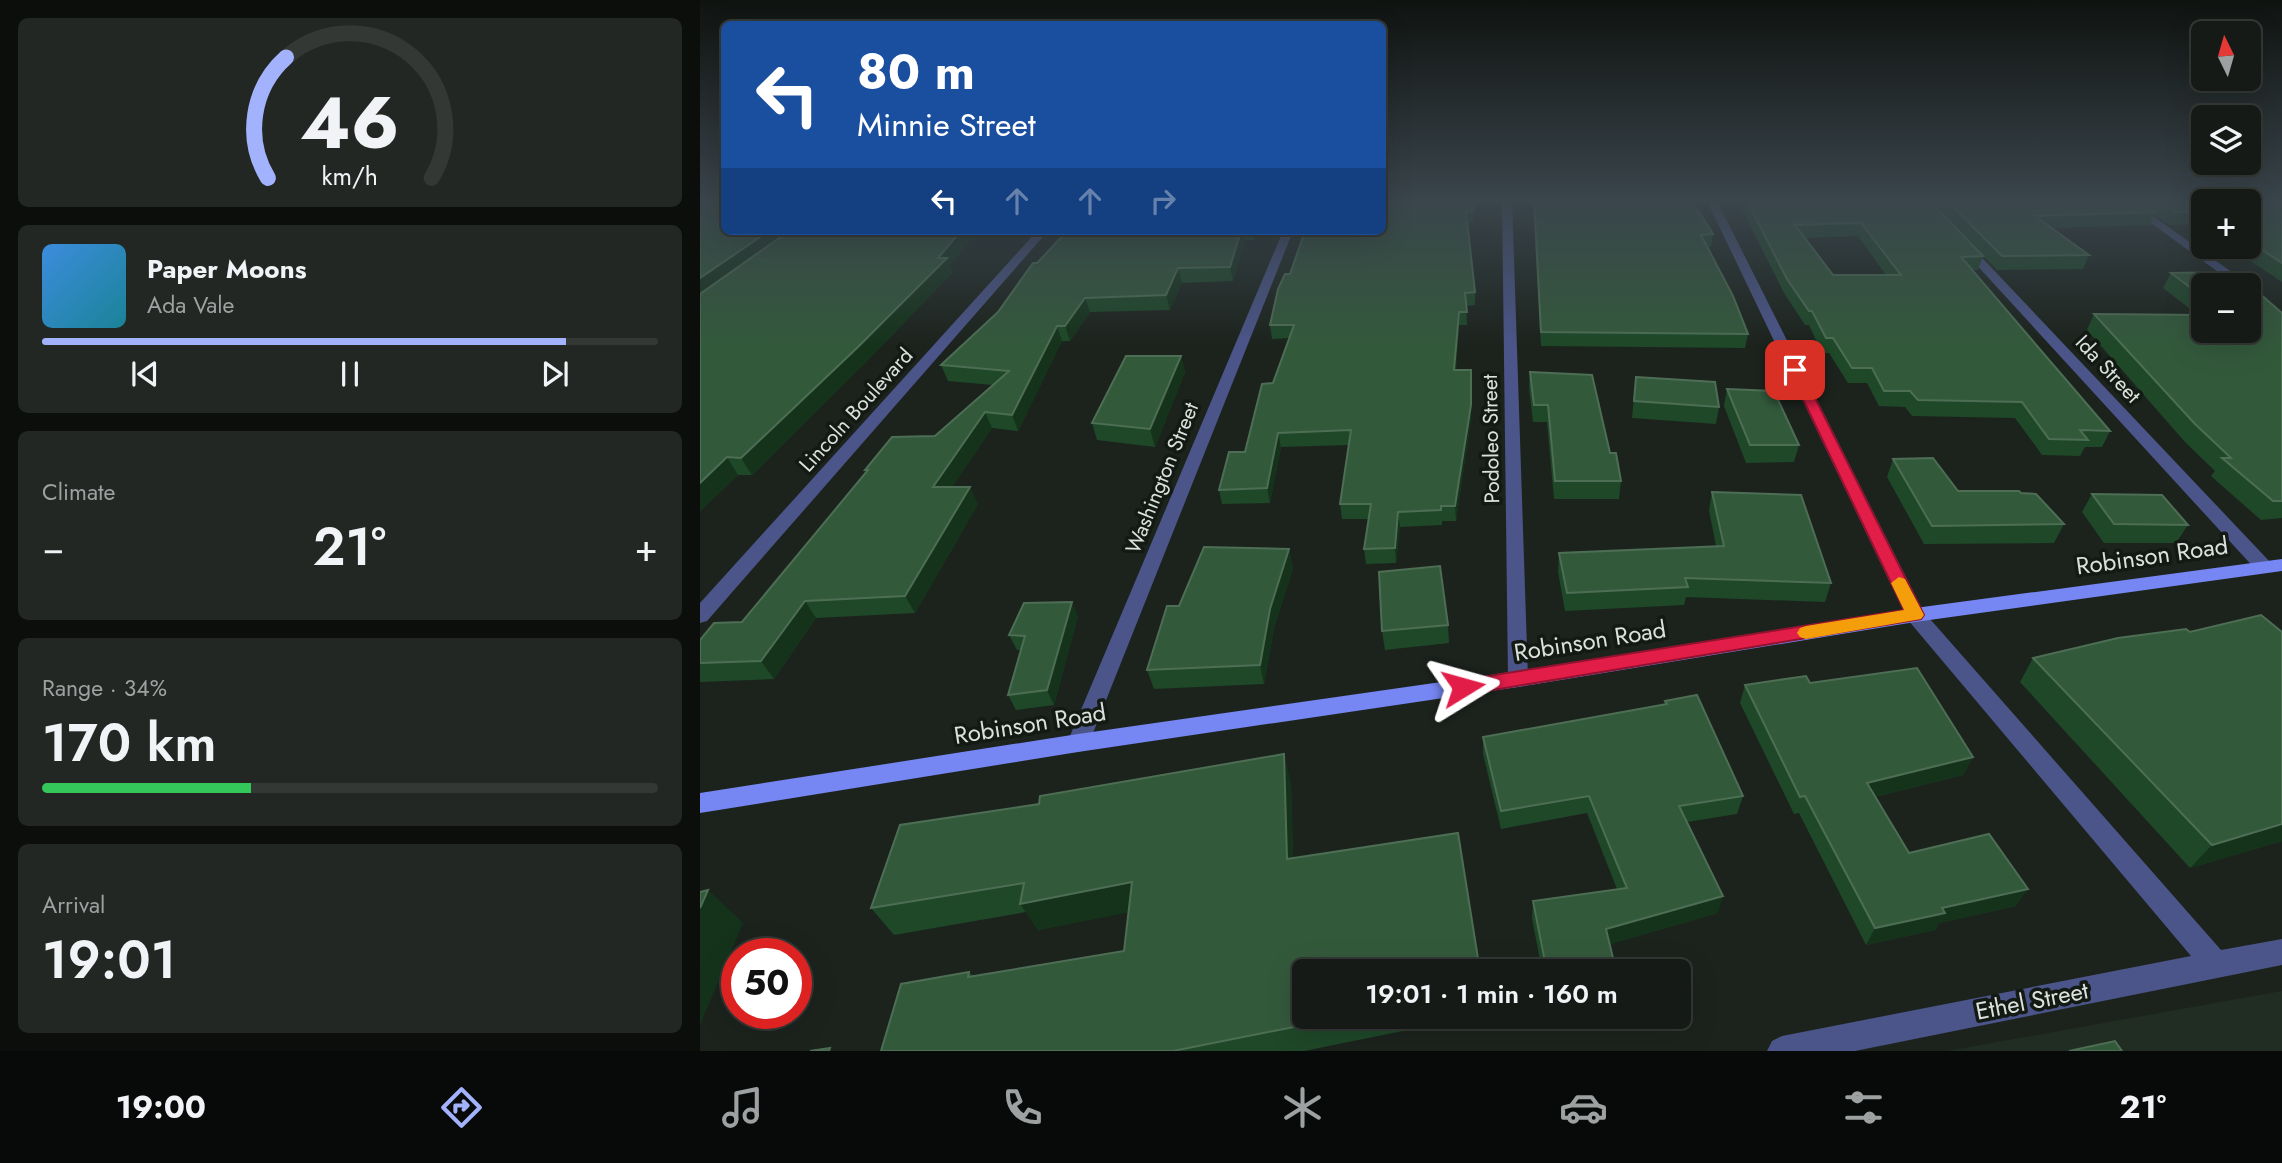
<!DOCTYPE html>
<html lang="en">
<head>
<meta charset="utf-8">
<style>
	:root { --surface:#151a16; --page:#222723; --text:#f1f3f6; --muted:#9da1a1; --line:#343835; --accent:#a3b2fd }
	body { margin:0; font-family:Jost,sans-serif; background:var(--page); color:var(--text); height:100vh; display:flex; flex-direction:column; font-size:26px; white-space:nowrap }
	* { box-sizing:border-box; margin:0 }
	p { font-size:23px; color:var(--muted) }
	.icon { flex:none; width:38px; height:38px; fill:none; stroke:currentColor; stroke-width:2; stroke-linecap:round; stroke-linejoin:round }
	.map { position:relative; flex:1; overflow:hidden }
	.drawer { display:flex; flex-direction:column; gap:18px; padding:18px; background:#0c0e0c; width:700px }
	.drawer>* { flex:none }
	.hud { position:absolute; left:21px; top:21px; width:665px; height:214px; border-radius:10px; box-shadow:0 7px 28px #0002,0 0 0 2px var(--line); background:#1a4fa0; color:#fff; overflow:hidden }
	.needle { width:46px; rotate:355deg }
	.tools { position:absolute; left:1491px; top:21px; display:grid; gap:14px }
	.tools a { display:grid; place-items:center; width:70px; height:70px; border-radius:10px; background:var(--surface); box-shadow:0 7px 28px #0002,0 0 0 2px var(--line); font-size:35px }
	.speed { position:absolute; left:21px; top:938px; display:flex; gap:14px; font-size:35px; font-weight:700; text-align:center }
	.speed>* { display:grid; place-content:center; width:91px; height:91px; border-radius:50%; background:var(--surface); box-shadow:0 7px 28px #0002,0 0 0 2px var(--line); line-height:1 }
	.speed .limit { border:10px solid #d22; background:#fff; color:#111 }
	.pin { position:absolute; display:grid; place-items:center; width:60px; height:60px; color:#fff; margin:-30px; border-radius:14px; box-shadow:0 4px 10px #0006 }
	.me { position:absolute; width:77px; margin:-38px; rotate:82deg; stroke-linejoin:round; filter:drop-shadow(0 0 5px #0008) }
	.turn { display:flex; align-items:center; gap:24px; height:147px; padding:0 21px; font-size:32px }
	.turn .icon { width:91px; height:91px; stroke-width:2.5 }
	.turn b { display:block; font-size:49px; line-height:60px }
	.lanes { display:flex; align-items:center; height:66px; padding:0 21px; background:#0003; justify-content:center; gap:35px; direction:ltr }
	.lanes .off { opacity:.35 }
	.big { font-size:52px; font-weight:600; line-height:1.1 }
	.drawer .card { flex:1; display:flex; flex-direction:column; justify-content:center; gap:10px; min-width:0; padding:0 24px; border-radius:10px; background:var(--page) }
	.drawer .dial { align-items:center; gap:0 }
	.dial svg { height:182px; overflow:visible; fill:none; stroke:var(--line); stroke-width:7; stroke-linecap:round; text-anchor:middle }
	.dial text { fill:var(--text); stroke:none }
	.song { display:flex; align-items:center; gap:21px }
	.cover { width:84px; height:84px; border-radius:10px; background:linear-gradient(135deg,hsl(210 70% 55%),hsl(190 70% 35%)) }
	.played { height:7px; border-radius:4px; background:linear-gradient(90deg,var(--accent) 85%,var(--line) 85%) }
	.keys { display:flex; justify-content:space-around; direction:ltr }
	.heat { display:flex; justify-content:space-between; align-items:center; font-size:38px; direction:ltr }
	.charge { height:10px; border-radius:5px; background:linear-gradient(90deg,#34c759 34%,var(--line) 0) }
	.trip { position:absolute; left:592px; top:959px; width:399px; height:70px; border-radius:10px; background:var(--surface); box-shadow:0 7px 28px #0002,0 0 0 2px var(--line); font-weight:600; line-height:70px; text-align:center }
	.tabs { display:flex; height:112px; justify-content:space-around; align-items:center; background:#080a09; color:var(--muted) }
	.tabs .icon { width:49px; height:49px }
	.tabs .on { color:var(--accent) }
	.tabs b { font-size:32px; color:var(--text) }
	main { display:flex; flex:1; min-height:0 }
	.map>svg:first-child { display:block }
	.built { fill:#212d22 }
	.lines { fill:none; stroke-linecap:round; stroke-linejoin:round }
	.minor { fill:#4b5589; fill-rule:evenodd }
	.major { fill:#7686f2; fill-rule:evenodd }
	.wall { fill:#1e4828; fill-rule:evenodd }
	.shaded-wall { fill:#15331b }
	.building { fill:#33593b; stroke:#4d6e54; stroke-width:2; fill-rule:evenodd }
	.route { fill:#e11d48; stroke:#92132f; stroke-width:2 }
	.slow { fill:#f59e0b }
	.labels { text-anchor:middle; stroke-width:7; stroke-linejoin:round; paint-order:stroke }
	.street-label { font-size:21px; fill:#dce1dd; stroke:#131a14 }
	.near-street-label { font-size:24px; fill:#dce1dd; stroke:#131a14 }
</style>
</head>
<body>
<main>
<section class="drawer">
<div class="card dial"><svg viewBox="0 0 100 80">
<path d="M14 69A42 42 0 1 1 86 69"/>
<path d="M14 69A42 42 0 0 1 22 16" stroke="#a3b2fd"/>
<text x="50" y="56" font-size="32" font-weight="700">46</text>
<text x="50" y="72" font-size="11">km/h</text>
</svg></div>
<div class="card">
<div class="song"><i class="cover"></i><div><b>Paper Moons</b><p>Ada Vale</p></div></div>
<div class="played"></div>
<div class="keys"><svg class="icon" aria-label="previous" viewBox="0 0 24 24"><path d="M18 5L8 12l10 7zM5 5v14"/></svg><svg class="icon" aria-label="pause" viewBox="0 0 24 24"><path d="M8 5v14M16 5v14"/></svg><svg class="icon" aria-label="next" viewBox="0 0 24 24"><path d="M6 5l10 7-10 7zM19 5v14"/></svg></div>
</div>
<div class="card"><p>Climate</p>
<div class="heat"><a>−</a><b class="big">21°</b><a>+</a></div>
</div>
<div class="card"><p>Range · 34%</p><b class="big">170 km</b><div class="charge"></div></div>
<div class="card"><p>Arrival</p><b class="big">19:01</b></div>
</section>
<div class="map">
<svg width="1582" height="1051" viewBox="0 0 1582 1051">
	<rect width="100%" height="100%" fill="#1c231d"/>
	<path class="built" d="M1582,991v60h-335z"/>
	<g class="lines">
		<g class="minor">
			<path d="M802,199h10l16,480 -3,6 -7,2 -7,-2 -3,-6z"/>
			<path d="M1006,199h10l207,412 298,339 61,-11v26l-427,86h-88l5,-10 10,-5 409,-80 -283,-336z"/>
			<path d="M1418,199h11l121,86h-14z"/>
			<path d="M337,231h11l-341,390 -7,2v-20z"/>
			<path d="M583,231h10l-204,512 -3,7 -8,2 -8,-2 -3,-7z"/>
			<path d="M1262,245h8l301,318 2,4 -2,4h-14l-295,-322z"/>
		</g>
		<path class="major" d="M1582,559v12l-367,51 -397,65 -440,65 -378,61v-20l378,-59 440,-63 397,-63z"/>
	</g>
	<g class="wall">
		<path d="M682,199h93l-2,23 -6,1 8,69v13l-9,1 1,19h-8l-3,45 15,49 -15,102h-14v4l-42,2 -4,36 -30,1 -2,-15 5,-30h-27l-2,-15 9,-59 -68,2 -11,56 -48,1 -3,-14 26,-38 44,-114 -17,1 -2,-14 20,-51z"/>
		<path d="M833,199h158l22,35 -2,13h-4l41,87 -3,14 -204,-2z"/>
		<path d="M1037,199h191l55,57 -5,14h-6l138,161 -8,16h-17l-5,9 -38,-1 -27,-37 -103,-2 -7,-9 -26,-1 -12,-23h-19l-19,-30h-7l-13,-28h-4l-21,-32zM1158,236l28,39h-53l-28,-37z"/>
		<path d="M1229,199h353v83l-52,-35h19v-46h-46v28l-7,-5 -26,1 -16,-11 -5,11 -97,3 37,27 -6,14 -86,1z"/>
		<path d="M24,231h254l-28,34 2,8 -87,90 -113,112h-14l-38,36z"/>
		<path d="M367,231h192l-5,9h-9l-12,41 -51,2 -12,27 -80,2 -20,29h-8l-44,90 -26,-3 -40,59 26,17 -63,109 -99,5 -42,61 -74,3v-42l42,-18 124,-150 -1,-2 70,-34 58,-51 -45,-4 -7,-16 57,-53 39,-49z"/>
		<path d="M1471,273l111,40v205l-21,2 -50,-44 4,-5 -30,-29 -98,-112 7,-16 104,1 -35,-27zM1503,285l46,46h-46z"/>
		<path d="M481,356l4,16 -30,75 -58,-7 -5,-17z"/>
		<path d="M830,372l80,81 11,28 -2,18h-65l-7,-77h-14l-4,-34z"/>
		<path d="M936,377l83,30 -3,17 -84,-6z"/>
		<path d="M1027,389l72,56 -5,17 -48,1 -22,-57z"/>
		<path d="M1193,459l65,32 63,2 43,31 -10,19 -130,1 -37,-67z"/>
		<path d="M1012,492l119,91 -6,19 -139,-5 -2,8 -119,6 -7,-39 1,-19 157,-7 -7,-36z"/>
		<path d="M1392,494l96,31 -12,18h-72l-22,-31z"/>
		<path d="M589,549l4,19 -19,60 -10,56 -110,5 -7,-19 32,-64z"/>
		<path d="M378,616l-24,89 -38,5 -8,-15 13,-45h-4l-8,-15z"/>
		<path d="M748,625l1,18 -64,7 -3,-19z"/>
		<path d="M1490,632h92v209l-92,27 -170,-186 13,-24z"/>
		<path d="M1110,683l163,74 -10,18 -88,22 34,56 107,53 -77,17 -4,7 -69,15 -67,-132 -5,1 -54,-111 5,-18z"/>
		<path d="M965,701l78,95 -6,18 -50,8 31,91 -108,31 3,14 -3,13h-68l-10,-53 1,-17 84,-12 -30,-76 -86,16 -18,-75v-17l181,-32z"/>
		<path d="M591,783l2,75 11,159h168l-168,34h-423l88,-79 4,4 151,-25 4,-39 -90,18 -12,-18 -132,23 -23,-27z"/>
	</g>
	<g class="shaded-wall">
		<path d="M69,231h27l-96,68v-21z"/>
		<path d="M261,231h17l-28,34 2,8 -87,90 -113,112 -11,-17 197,-200z"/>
		<path d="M541,231h3l1,9 -12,41 -3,-14z"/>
		<path d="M552,231h7l-5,9z"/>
		<path d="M478,268l4,15 -12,27 -4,-15z"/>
		<path d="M385,298l5,14 -20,29 -5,-15z"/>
		<path d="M759,312v13l-4,59 -1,-14z"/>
		<path d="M357,326l5,15 -44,90 -6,-16z"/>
		<path d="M481,356l4,16 -30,75 -5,-18z"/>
		<path d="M771,370v49l-15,102 -1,-15z"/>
		<path d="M285,412l7,16 -51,76 -8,-17z"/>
		<path d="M578,433l3,14 -11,56 -3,-15z"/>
		<path d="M27,457l11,18 -38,36v-28z"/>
		<path d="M270,487l8,17 -63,109 -10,-17z"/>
		<path d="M698,512l2,15 -4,36 -1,-15z"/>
		<path d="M589,549l4,19 -19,60 -10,56 -4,-19 10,-56z"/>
		<path d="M105,601l11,17 -42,61 -13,-18z"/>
		<path d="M372,602l6,14 -24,89 -7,-15z"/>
		<path d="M584,754l7,29 3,103 -7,-27z"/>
		<path d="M1273,757l-10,18 -104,26 8,-18z"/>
		<path d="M1582,824v17l-92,27 22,-23z"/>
		<path d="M432,882l13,27 -107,21 -18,-26z"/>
		<path d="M1328,889l-12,17 -77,17 -4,7 -69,15 9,-17 67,-20z"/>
		<path d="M8,890l35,33 -43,102v-117z"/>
		<path d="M1023,896l-5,17 -115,33 3,-17z"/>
	</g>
	<g class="building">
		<path d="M0,199h24v32h45l-69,47z"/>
		<path d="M682,199h92l-1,12h-7l9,81 -10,1 2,19h-8l-5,58h17v35l-16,101h-14v4l-43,2 -3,36 -31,1 7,-45h-31l11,-74 -73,3 -11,55 -48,2 10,-38h16l17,-68 11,-1 21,-58h-24l8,-36 7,-15h5l15,-43h77z"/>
		<path d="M834,199h157l22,35 -12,1 32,61 15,38 -207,-2z"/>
		<path d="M1046,199h182l55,57 -22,1 149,174 -30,-1 8,10 -39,-1 -27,-37 -104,-2 -8,-9h-26l-12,-23h-20l-19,-30h-7l-14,-27h-3l-22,-32zM1161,223l40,52h-68l-38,-50z"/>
		<path d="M1245,199h192l18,13 -120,4 54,39 -87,1z"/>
		<path d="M1456,199h126v64l-33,-22v-40h-46v11h-27z"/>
		<path d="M89,231h172l-23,27h9l-89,89 -117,111 -14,-1 -27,26v-189z"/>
		<path d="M367,231h174l-11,36 -52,1 -12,27 -81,3 -20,28h-8l-45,89 -27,-3 -52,75h37l-65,109 -100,5 -44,60 -61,2v-23l14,-17 28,-1 126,-152h-3l27,-33 43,-1 74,-65 -68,-6 57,-53 35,-49h4z"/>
		<path d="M1535,272l47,41v188h-9l-51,-43h9l-36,-34 -101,-110 109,1v16h46v-46h-46v12l-32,-24z"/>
		<path d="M426,356h55l-31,73 -58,-6z"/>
		<path d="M830,372l62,3 18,78h6l5,28h-66l-7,-76h-14z"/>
		<path d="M936,377l79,5 4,25 -85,-6z"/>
		<path d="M1027,389l47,2 25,54h-49z"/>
		<path d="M1233,458l25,33h61l2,2 15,1 28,30 -132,2 -39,-67z"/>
		<path d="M1012,492l89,3 30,88 -146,-5 3,9 -121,6 -8,-40 165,-7z"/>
		<path d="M1392,494l70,1 26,30 -74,-1z"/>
		<path d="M504,547l85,2 -19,60 -10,56 -113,5 20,-64h12z"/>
		<path d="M740,566l8,59 -66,6 -3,-59z"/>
		<path d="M372,602l-25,88 -39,5 17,-59 -16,-1 15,-32z"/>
		<path d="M1561,615l21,17v192l-70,21 -179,-187 85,-20 68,-9 4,3z"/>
		<path d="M1217,668l56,89 -106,26 42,70 80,-19 39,55 -86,19 3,5 -70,15 -70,-132 -5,1 -55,-112 61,-9 4,7z"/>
		<path d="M997,695l46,101 -64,10 44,90 -117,33 7,29 -67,9 -13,-66 94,-13 -38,-92 -88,15 -18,-74 184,-33 -2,-3z"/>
		<path d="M584,754l3,105 171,-26 22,138h-176v46h40l-171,34h-292l20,-67 68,-12 -1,5 156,-26 8,-69 -112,22 4,-21 -153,25 29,-83 139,-21 1,-8z"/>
		<path d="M8,890l-8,18v-16z"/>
		<path d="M1415,1041l7,10h-53z"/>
		<path d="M130,1048l-1,3h-19z"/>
	</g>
	<linearGradient id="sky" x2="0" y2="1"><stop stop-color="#0f1310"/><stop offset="0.58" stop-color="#3a454c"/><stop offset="1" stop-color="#3a454c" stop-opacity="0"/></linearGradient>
	<rect width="1582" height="346" fill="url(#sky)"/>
	<path class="route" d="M1095,366l6,4 123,245 -3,4 -458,76 -7,-2 -3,-6 3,-5 7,-2 441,-70 -115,-240z"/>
	<path class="slow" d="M1199,577l6,2 19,36 -3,4 -115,20 -6,-2 -3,-4 3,-5 6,-2 98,-16 -13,-27z"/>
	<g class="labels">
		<g class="street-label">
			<text transform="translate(1408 369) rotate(47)" y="7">Ida Street</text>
			<text transform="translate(156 410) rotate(-48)" y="7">Lincoln Boulevard</text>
			<text transform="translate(791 439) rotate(-91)" y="7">Podoleo Street</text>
			<text transform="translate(462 478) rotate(-68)" y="7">Washington Street</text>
		</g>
		<g class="near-street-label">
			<text transform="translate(1452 556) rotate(-8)" y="8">Robinson Road</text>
			<text transform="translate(890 641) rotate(-9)" y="8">Robinson Road</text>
			<text transform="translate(330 724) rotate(-9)" y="8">Robinson Road</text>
			<text transform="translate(1332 1001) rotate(-11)" y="8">Ethel Street</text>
		</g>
	</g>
</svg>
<div class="tools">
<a><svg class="needle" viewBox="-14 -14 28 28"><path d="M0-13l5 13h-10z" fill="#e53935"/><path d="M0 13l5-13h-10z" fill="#9da1a1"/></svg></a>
<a><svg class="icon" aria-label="layers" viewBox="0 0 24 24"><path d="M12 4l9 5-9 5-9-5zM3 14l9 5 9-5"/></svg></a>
<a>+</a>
<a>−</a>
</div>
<div class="speed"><div class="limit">50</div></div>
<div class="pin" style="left:1095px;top:370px;background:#d93025"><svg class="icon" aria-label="arrive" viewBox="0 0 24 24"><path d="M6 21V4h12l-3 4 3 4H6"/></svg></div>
<svg class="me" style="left:763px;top:687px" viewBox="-20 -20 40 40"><path d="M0-17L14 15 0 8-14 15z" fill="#e11d48" stroke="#fff" stroke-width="4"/></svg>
<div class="trip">19:01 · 1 min · 160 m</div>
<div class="hud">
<div class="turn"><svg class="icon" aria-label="left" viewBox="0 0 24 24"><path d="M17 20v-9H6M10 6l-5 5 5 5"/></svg><div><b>80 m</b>Minnie Street</div></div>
<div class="lanes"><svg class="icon" aria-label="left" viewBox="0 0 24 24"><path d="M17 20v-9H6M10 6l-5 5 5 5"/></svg><svg class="icon off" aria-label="ahead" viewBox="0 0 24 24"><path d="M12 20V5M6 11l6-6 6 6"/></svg><svg class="icon off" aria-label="ahead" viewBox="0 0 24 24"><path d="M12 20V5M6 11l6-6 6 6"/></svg><svg class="icon off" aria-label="right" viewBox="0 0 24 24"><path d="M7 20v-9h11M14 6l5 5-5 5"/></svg></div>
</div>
</div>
</main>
<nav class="tabs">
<b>19:00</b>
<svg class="icon on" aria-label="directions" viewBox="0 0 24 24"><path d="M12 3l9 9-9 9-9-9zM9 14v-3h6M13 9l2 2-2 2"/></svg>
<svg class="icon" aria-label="music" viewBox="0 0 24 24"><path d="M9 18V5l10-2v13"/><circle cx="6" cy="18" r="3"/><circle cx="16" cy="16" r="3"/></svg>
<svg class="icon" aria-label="phone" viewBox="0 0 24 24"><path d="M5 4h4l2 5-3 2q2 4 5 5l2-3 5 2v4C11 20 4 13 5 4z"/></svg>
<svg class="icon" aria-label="climate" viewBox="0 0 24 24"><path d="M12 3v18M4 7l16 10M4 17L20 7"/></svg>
<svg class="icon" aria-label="car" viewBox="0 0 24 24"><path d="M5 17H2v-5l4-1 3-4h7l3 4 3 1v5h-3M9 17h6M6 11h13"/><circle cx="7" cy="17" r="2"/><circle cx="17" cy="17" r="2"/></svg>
<svg class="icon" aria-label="filters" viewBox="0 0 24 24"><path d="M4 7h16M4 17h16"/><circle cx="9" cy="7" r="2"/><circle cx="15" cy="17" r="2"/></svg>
<b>21°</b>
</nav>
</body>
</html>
